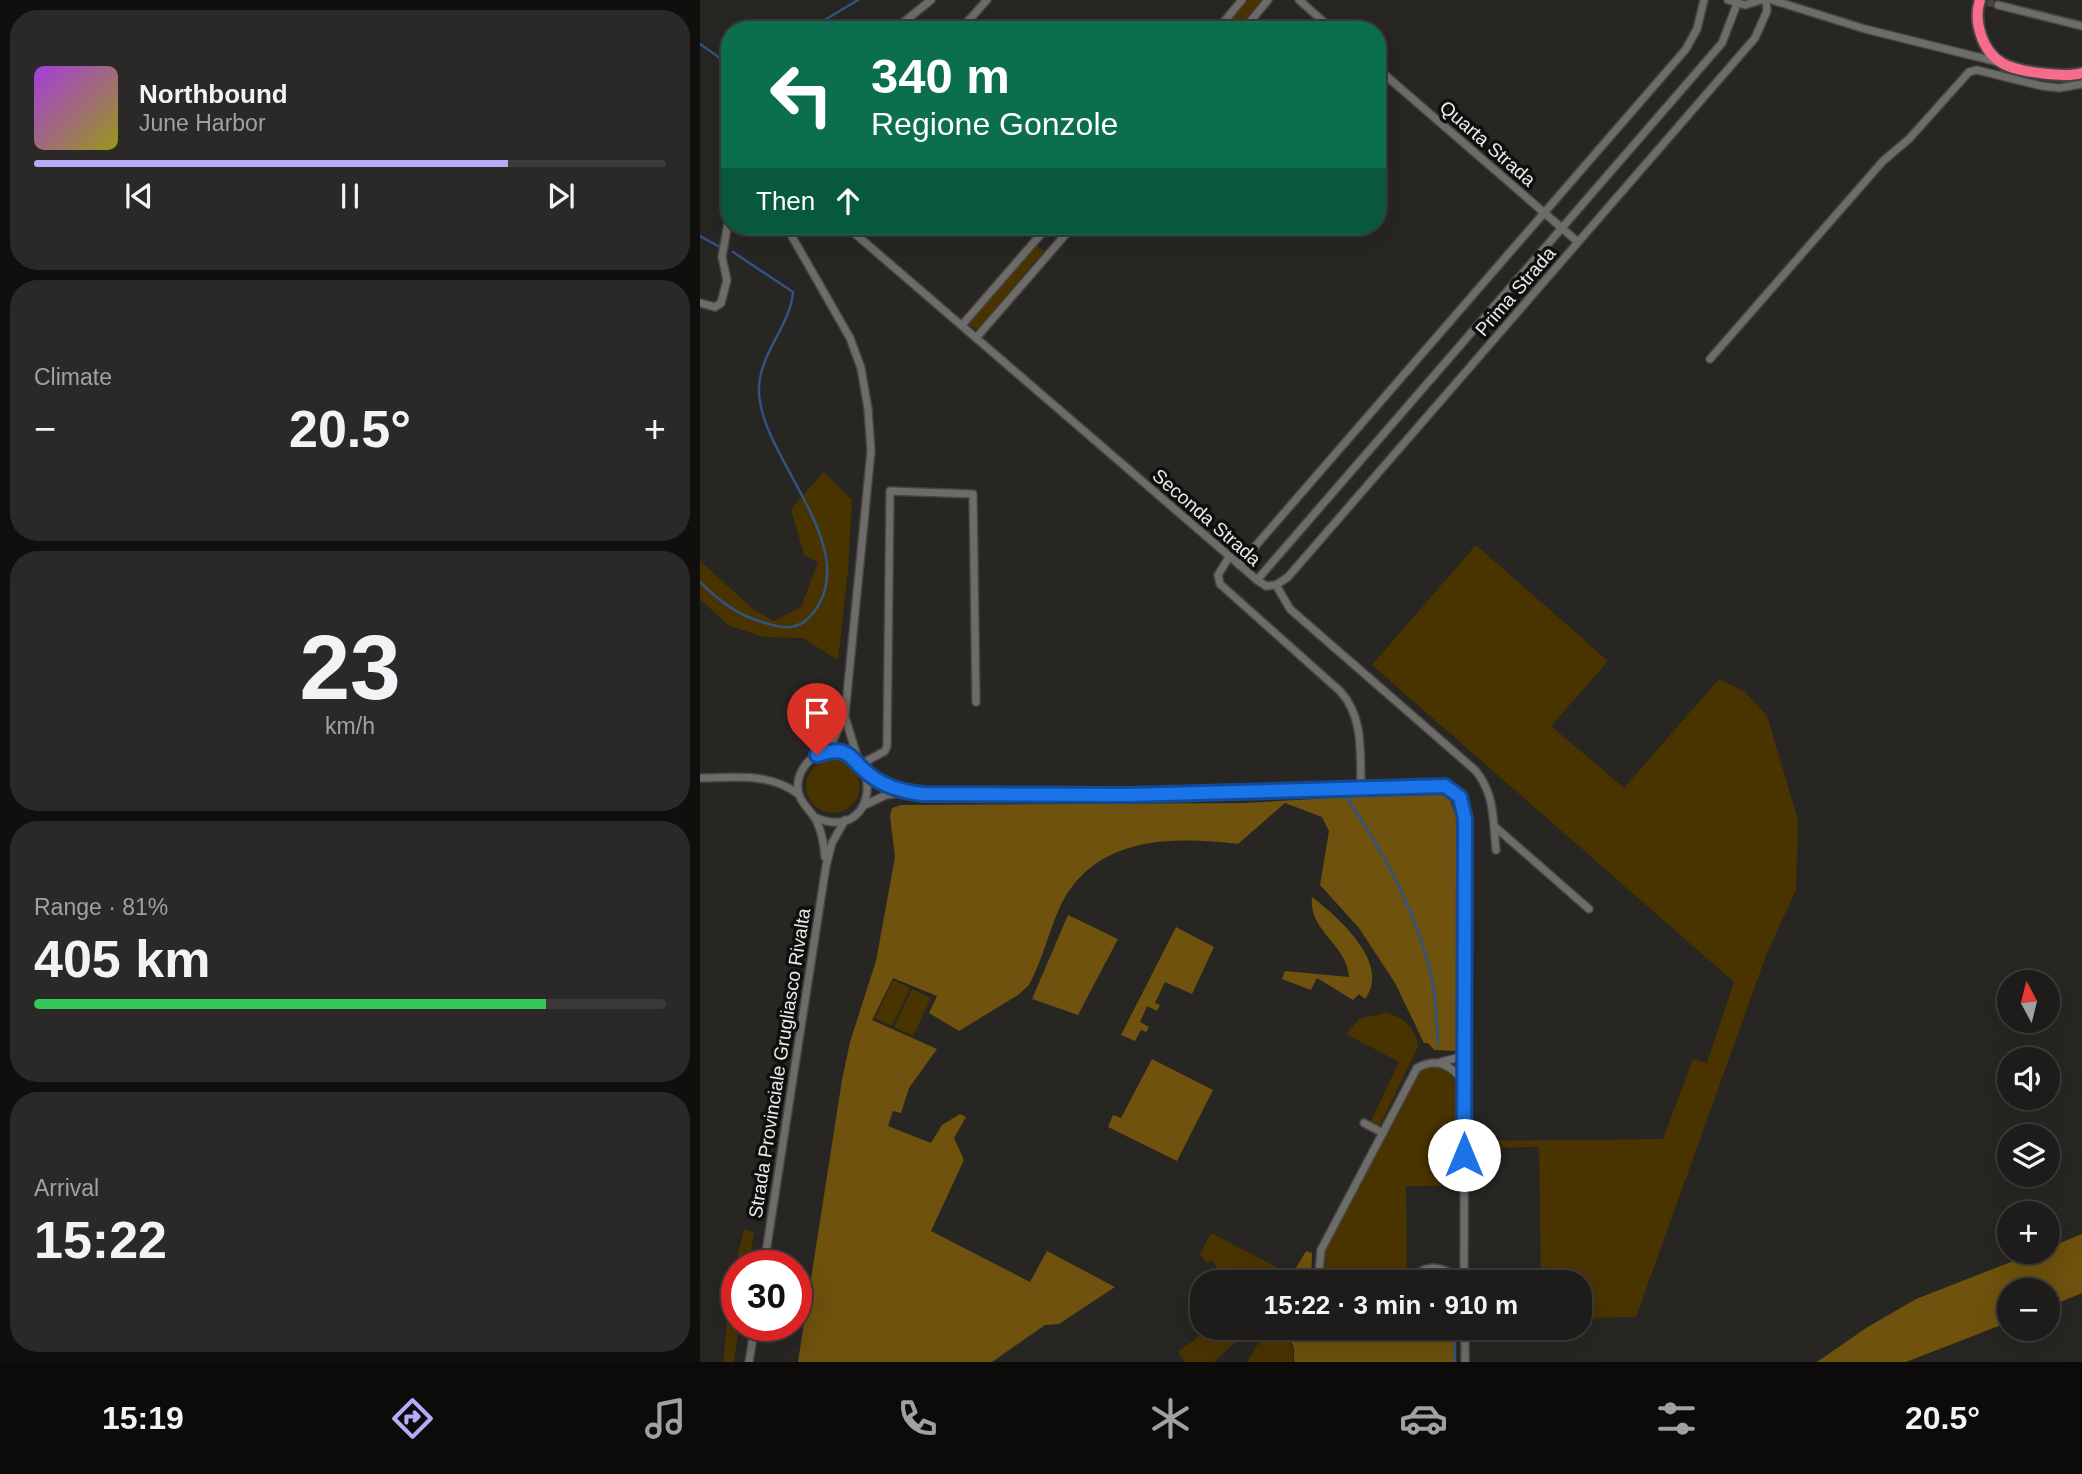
<!DOCTYPE html>
<html lang="en">
<head>
<meta charset="utf-8">
<style>
	:root { --surface:#1e1c1a; --page:#2b2927; --text:#f1f3f6; --muted:#a1a1a2; --line:#3c3a39; --accent:#b7abf7 }
	body { margin:0; font-family:Arial,sans-serif; background:var(--page); color:var(--text); height:100vh; display:flex; flex-direction:column; font-size:26px; white-space:nowrap }
	* { box-sizing:border-box; margin:0 }
	p { font-size:23px; color:var(--muted) }
	.icon { flex:none; width:38px; height:38px; fill:none; stroke:currentColor; stroke-width:2; stroke-linecap:round; stroke-linejoin:round }
	.map { position:relative; flex:1; overflow:hidden }
	.drawer { display:flex; flex-direction:column; gap:10px; padding:10px; background:#100f0e; width:700px }
	.drawer>* { flex:none }
	.hud { position:absolute; left:21px; top:21px; width:665px; height:214px; border-radius:28px; box-shadow:0 7px 28px #0002,0 0 0 2px var(--line); background:#0b6e4f; color:#fff; overflow:hidden }
	.needle { width:46px; rotate:353deg }
	.tools { position:absolute; left:1297px; top:970px; display:grid; gap:14px }
	.tools a { display:grid; place-items:center; width:63px; height:63px; border-radius:50%; background:var(--surface); box-shadow:0 7px 28px #0002,0 0 0 2px var(--line); font-size:35px }
	.speed { position:absolute; left:21px; top:1250px; display:flex; gap:14px; font-size:35px; font-weight:700; text-align:center }
	.speed>* { display:grid; place-content:center; width:91px; height:91px; border-radius:50%; background:var(--surface); box-shadow:0 7px 28px #0002,0 0 0 2px var(--line); line-height:1 }
	.speed .limit { border:10px solid #d22; background:#fff; color:#111 }
	.pin { position:absolute; display:grid; place-items:center; width:60px; height:60px; color:#fff; margin:-72px -30px; border-radius:50% 50% 50% 0; rotate:-45deg; box-shadow:0 0 7px #0007 }
	.pin .icon { rotate:45deg }
	.me { position:absolute; width:77px; margin:-38px; rotate:0deg; stroke-linejoin:round; filter:drop-shadow(0 0 5px #0008) }
	.turn { display:flex; align-items:center; gap:24px; height:147px; padding:0 35px; font-size:32px }
	.turn .icon { width:91px; height:91px; stroke-width:2.5 }
	.turn b { display:block; font-size:49px; line-height:60px }
	.then { display:flex; align-items:center; height:66px; padding:0 35px; background:#0003; gap:14px; font-size:26px }
	.big { font-size:52px; font-weight:800; line-height:1.1 }
	.drawer .card { flex:1; display:flex; flex-direction:column; justify-content:center; gap:10px; min-width:0; padding:0 24px; border-radius:28px; background:var(--page) }
	.drawer .dial { align-items:center; gap:0 }
	.dial b { font-size:91px; line-height:1 }
	.song { display:flex; align-items:center; gap:21px }
	.cover { width:84px; height:84px; border-radius:10px; background:linear-gradient(135deg,hsl(280 70% 55%),hsl(60 70% 35%)) }
	.played { height:7px; border-radius:4px; background:linear-gradient(90deg,var(--accent) 75%,var(--line) 75%) }
	.keys { display:flex; justify-content:space-around; direction:ltr }
	.heat { display:flex; justify-content:space-between; align-items:center; font-size:38px; direction:ltr }
	.charge { height:10px; border-radius:5px; background:linear-gradient(90deg,#34c759 81%,var(--line) 0) }
	.trip { position:absolute; left:490px; top:1270px; width:402px; height:70px; border-radius:28px; background:var(--surface); box-shadow:0 7px 28px #0002,0 0 0 2px var(--line); font-weight:800; line-height:70px; text-align:center }
	.menu { display:flex; height:112px; justify-content:space-around; align-items:center; background:#0c0b0a; color:var(--muted) }
	.menu .icon { width:49px; height:49px }
	.menu .selected { color:var(--accent) }
	.menu b { font-size:32px; color:var(--text) }
	main { display:flex; flex:1; min-height:0 }
	.map>svg:first-child { display:block }
	.green { fill:#493400 }
	.forest { fill:#6e520d }
	.lines { fill:none; stroke-linecap:round; stroke-linejoin:round }
	.stream { stroke:#305483; stroke-width:2.5 }
	.minor-tunnel { stroke:#454441; stroke-width:7; stroke-dasharray:7 3.5; stroke-linecap:butt }
	.minor-casing { stroke:#464442; stroke-width:10 }
	.highway-casing { stroke:#464442; stroke-width:14 }
	.minor { stroke:#6d6c68; stroke-width:7 }
	.highway { stroke:#f66c8a; stroke-width:10 }
	.route-casing { stroke:#114b97; stroke-width:18 }
	.route { stroke:#1a73e8; stroke-width:12 }
	.labels { text-anchor:middle; stroke-width:7; stroke-linejoin:round; paint-order:stroke }
	.street-label { font-size:19px; fill:#ecebe9; stroke:#100f0e }
</style>
</head>
<body>
<main>
<section class="drawer">
<div class="card">
<div class="song"><i class="cover"></i><div><b>Northbound</b><p>June Harbor</p></div></div>
<div class="played"></div>
<div class="keys"><svg class="icon" aria-label="previous" viewBox="0 0 24 24"><path d="M18 5L8 12l10 7zM5 5v14"/></svg><svg class="icon" aria-label="pause" viewBox="0 0 24 24"><path d="M8 5v14M16 5v14"/></svg><svg class="icon" aria-label="next" viewBox="0 0 24 24"><path d="M6 5l10 7-10 7zM19 5v14"/></svg></div>
</div>
<div class="card"><p>Climate</p>
<div class="heat"><a>−</a><b class="big">20.5°</b><a>+</a></div>
</div>
<div class="card dial"><b>23</b><p>km/h</p></div>
<div class="card"><p>Range · 81%</p><b class="big">405 km</b><div class="charge"></div></div>
<div class="card"><p>Arrival</p><b class="big">15:22</b></div>
</section>
<div class="map">
<svg width="1382" height="1362" viewBox="0 0 1382 1362">
	<rect width="100%" height="100%" fill="#282623"/>
	<g class="green">
		<path d="M548,0h14l-26,30h-14z"/>
		<path d="M336,245l8,6 -67,78 -7,-3 -1,-4z"/>
		<path d="M124,472l28,28 -4,70 -10,90 -35,-22 -39,-1 -36,-12 -28,-26v-38l54,49 20,11 27,-14 17,-45 -14,-7 -13,-46z"/>
		<path d="M776,545l132,116 -57,65 73,62 95,-109 26,13 22,24 31,104 -2,70 -29,63 -131,364 -56,1v-35h-39l-2,-136 -72,1 1,-7 195,-2 30,-80 14,4 27,-81 -362,-317z"/>
		<circle cx="133" cy="786" r="27"/>
		<path d="M193,980l17,8 -18,38 -17,-8z"/>
		<path d="M212,989l19,9 -18,38 -19,-9z"/>
		<path d="M685,1013c19,3 31,16 33,34l-38,78 -9,-4 28,-59 -53,-28 13,-15z"/>
		<path d="M737,1066l10,4 13,18v98h-54l1,91 -4,6h-79l-1,-27 90,-178 6,-7z"/>
		<path d="M44,1229l10,3 -5,33h-12v60h2l-5,37h-11l8,-78z"/>
		<path d="M511,1233l67,35v15h-52l-14,-23 -6,3 -6,-9z"/>
		<path d="M510,1328h41l-37,34h-29l-7,-10z"/>
		<path d="M555,1328h29l9,20v14h-46l15,-25z"/>
	</g>
	<g class="forest">
		<path d="M735,792l14,5 8,22 1,232 -24,-1 -6,-7h-4l-29,-60 -36,-55 -39,-43 9,-54 -7,-14 -37,-14 -47,41c-69,-8 -145,-8 -179,65 -11,25 -17,52 -30,76l-11,10 -59,36 -30,-18 8,-17 -44,-18 -21,42 65,29 -28,39 -8,25 -8,-2 -5,15 43,17 11,-18 18,-11 6,3 -12,21 10,22 -33,71 99,51 17,-31 68,36 -56,37 -14,1 -53,37h-194l44,-282 8,-38 26,-81 19,-104 -5,-41 2,-8 9,-3 343,-2z"/>
		<path d="M612,897c26,20 80,67 53,102l-6,-5 -6,6 -36,-22 -6,12 -29,-11 3,-8 64,6c-2,-33 -41,-46 -37,-80z"/>
		<path d="M368,915l50,24 -40,76 -46,-16z"/>
		<path d="M476,927l38,20 -22,47 -27,-12 -10,21 5,2 -3,6 -10,-5 -7,16 9,5 -3,5 -5,-2 -6,11 -14,-6z"/>
		<path d="M452,1059l61,31 -36,71 -69,-34 5,-12 8,3z"/>
		<path d="M1382,1234v59l-34,14v-17h-39v32l-103,40h-89l49,-34 50,-29 123,-48h9v-3z"/>
		<path d="M606,1251l6,2 -1,30h-24z"/>
		<path d="M585,1328h171v34h-162v-14z"/>
	</g>
	<g class="lines">
		<g class="stream">
			<path d="M108,30l50,-30"/>
			<path d="M0,44l30,21"/>
			<path d="M0,236l18,10"/>
			<path d="M0,582c18,18 37,33 62,40 21,7 37,10 52,-10 49,-65 -53,-154 -55,-220 -1,-39 31,-64 34,-100l-60,-40"/>
			<path d="M647,798c35,52 72,119 85,181 4,21 5,44 6,65"/>
			<path d="M755,1328v34"/>
		</g>
		<path class="minor-tunnel" d="M1277,0l21,5"/>
		<g class="minor-casing">
			<g id="minor">
				<path d="M599,0l34,30"/>
				<path d="M1028,0l17,5 16,-5"/>
				<path d="M1072,0l93,29 133,33"/>
				<path d="M1298,5l84,21"/>
				<path d="M194,30l37,-30"/>
				<path d="M260,30l27,-30"/>
				<path d="M517,30l25,-30"/>
				<path d="M543,30l25,-30"/>
				<path d="M677,68l201,174"/>
				<path d="M86,226l64,112 11,30 7,41 3,42 -26,264 -17,36"/>
				<path d="M146,226l411,354 9,6 10,-1 14,24 185,161c20,23 18,51 21,80"/>
				<path d="M0,303l15,4 6,-4 6,-23 -5,-23 8,-45"/>
				<path d="M262,325l86,-99"/>
				<path d="M276,338l97,-112"/>
				<path d="M1010,359l173,-198 26,-22 60,-67 8,-2 65,16 17,2 23,-4"/>
				<path d="M529,557l-11,18 2,9 120,107c24,26 20,62 21,95"/>
				<path d="M539,565l447,-516 11,-20 7,-29"/>
				<path d="M557,580l465,-537 15,-39"/>
				<path d="M576,585l12,-8 467,-539 12,-27 -1,-11"/>
				<path d="M145,717l14,45"/>
				<path d="M161,764l24,-13 2,-5 3,-255 83,3 3,208"/>
				<path d="M166,773l38,19"/>
				<path d="M0,778c35,0 69,-6 98,16"/>
				<path d="M163,806l23,-11 19,-3 51,4 172,-1 297,-11c24,1 37,10 40,35l-1,464"/>
				<path d="M114,817c72,31 68,-89 5,-63 -11,5 -20,17 -21,29 -2,18 11,24 18,37 6,12 8,24 9,37"/>
				<path d="M794,826l95,83"/>
				<path d="M741,1062l23,-6"/>
				<path d="M664,1123l19,10"/>
				<path d="M64,1265l62,-399 6,-23 13,-23"/>
				<path d="M618,1283l3,-33 96,-182c20,-11 35,-3 47,15"/>
				<path d="M709,1283c16,-23 36,-16 55,-2"/>
				<path d="M765,1328v34"/>
				<path d="M49,1362l6,-37"/>
			</g>
		</g>
		<g class="highway-casing">
			<path id="highway" d="M1280,0c-7,21 2,51 22,63 14,9 64,15 80,10"/>
		</g>
		<use href="#minor" class="minor"/>
		<use href="#highway" class="highway"/>
	</g>
	<g class="lines">
		<g class="route-casing">
			<path id="route" d="M117,755c35,-11 31,4 53,20 15,12 34,17 53,19l205,1 317,-9 15,11 5,22 -1,336"/>
		</g>
		<use href="#route" class="route"/>
	</g>
	<g class="labels">
		<g class="street-label">
			<text transform="translate(788 143) rotate(41)" y="7">Quarta Strada</text>
			<text transform="translate(815 291) rotate(-49)" y="7">Prima Strada</text>
			<text transform="translate(507 517) rotate(41)" y="7">Seconda Strada</text>
			<text transform="translate(79 1063) rotate(-81)" y="7">Strada Provinciale Grugliasco Rivalta</text>
		</g>
	</g>
</svg>
<div class="tools">
<a><svg class="needle" viewBox="-14 -14 28 28"><path d="M0-13l5 13h-10z" fill="#e53935"/><path d="M0 13l5-13h-10z" fill="#a1a1a2"/></svg></a>
<a><svg class="icon" aria-label="sound" viewBox="0 0 24 24"><path d="M4 9h4l5-4v14l-5-4H4zM17 9q2 3 0 6"/></svg></a>
<a><svg class="icon" aria-label="layers" viewBox="0 0 24 24"><path d="M12 4l9 5-9 5-9-5zM3 14l9 5 9-5"/></svg></a>
<a>+</a>
<a>−</a>
</div>
<div class="speed"><div class="limit">30</div></div>
<div class="pin" style="left:117px;top:755px;background:#d93025"><svg class="icon" aria-label="arrive" viewBox="0 0 24 24"><path d="M6 21V4h12l-3 4 3 4H6"/></svg></div>
<svg class="me" style="left:764px;top:1155px" viewBox="-20 -20 40 40"><circle r="19" fill="#fff"/><path d="M0-13L10 11 0 6-10 11z" fill="#1a73e8"/></svg>
<div class="trip">15:22 · 3 min · 910 m</div>
<div class="hud">
<div class="turn"><svg class="icon" aria-label="left" viewBox="0 0 24 24"><path d="M17 20v-9H6M10 6l-5 5 5 5"/></svg><div><b>340 m</b>Regione Gonzole</div></div>
<div class="then">Then<svg class="icon" aria-label="ahead" viewBox="0 0 24 24"><path d="M12 20V5M6 11l6-6 6 6"/></svg></div>
</div>
</div>
</main>
<nav class="menu">
<b>15:19</b>
<svg class="icon selected" aria-label="directions" viewBox="0 0 24 24"><path d="M12 3l9 9-9 9-9-9zM9 14v-3h6M13 9l2 2-2 2"/></svg>
<svg class="icon" aria-label="music" viewBox="0 0 24 24"><path d="M9 18V5l10-2v13"/><circle cx="6" cy="18" r="3"/><circle cx="16" cy="16" r="3"/></svg>
<svg class="icon" aria-label="phone" viewBox="0 0 24 24"><path d="M5 4h4l2 5-3 2q2 4 5 5l2-3 5 2v4C11 20 4 13 5 4z"/></svg>
<svg class="icon" aria-label="climate" viewBox="0 0 24 24"><path d="M12 3v18M4 7l16 10M4 17L20 7"/></svg>
<svg class="icon" aria-label="car" viewBox="0 0 24 24"><path d="M5 17H2v-5l4-1 3-4h7l3 4 3 1v5h-3M9 17h6M6 11h13"/><circle cx="7" cy="17" r="2"/><circle cx="17" cy="17" r="2"/></svg>
<svg class="icon" aria-label="filters" viewBox="0 0 24 24"><path d="M4 7h16M4 17h16"/><circle cx="9" cy="7" r="2"/><circle cx="15" cy="17" r="2"/></svg>
<b>20.5°</b>
</nav>
</body>
</html>
